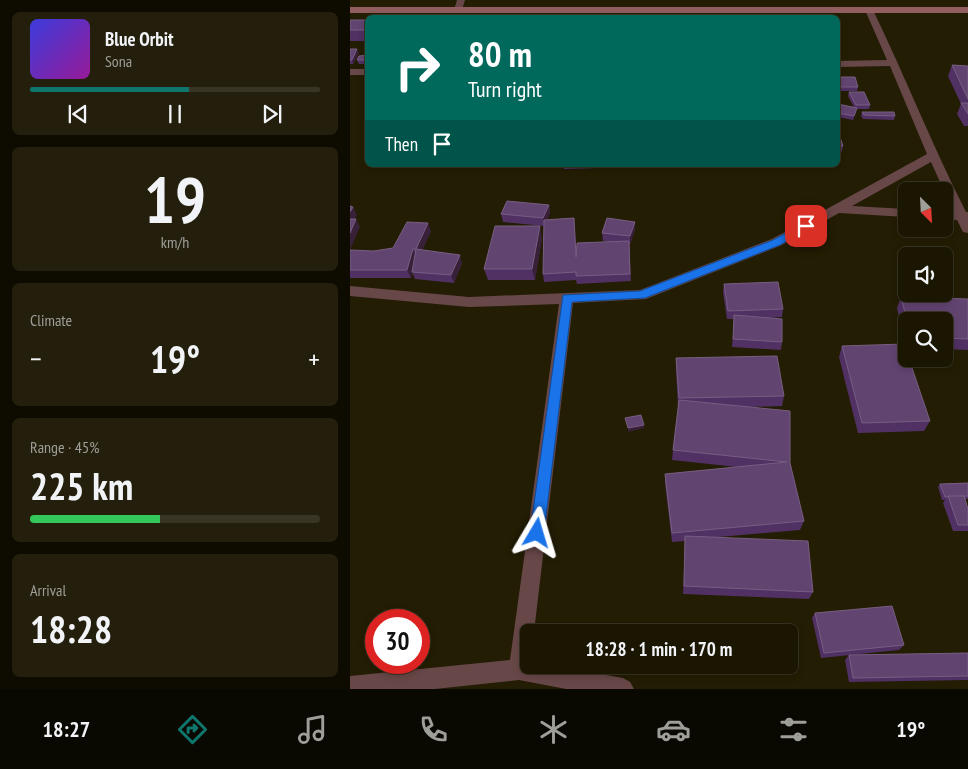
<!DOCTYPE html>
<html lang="en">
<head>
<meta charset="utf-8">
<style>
	:root { --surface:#1a1602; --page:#231f0c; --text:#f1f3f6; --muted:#9f9f99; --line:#383524; --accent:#0f766e }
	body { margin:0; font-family:"PT Sans Narrow",sans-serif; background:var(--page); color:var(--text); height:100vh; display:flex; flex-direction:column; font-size:19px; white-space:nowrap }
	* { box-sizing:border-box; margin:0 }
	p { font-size:16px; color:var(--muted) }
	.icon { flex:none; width:28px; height:28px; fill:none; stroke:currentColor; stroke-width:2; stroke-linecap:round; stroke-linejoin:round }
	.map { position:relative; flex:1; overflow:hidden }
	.drawer { display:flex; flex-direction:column; gap:12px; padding:12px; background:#0e0c01; width:350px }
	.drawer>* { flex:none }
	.top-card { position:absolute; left:15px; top:15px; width:475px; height:152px; border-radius:8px; box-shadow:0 2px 8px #0003,0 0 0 1px var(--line); background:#00695c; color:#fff; overflow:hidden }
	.needle { width:32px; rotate:156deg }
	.controls { position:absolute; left:548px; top:182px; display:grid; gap:10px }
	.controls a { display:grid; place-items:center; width:55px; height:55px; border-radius:8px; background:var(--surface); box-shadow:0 2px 8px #0003,0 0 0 1px var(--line); font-size:25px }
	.speed { position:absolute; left:15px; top:609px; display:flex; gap:10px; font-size:25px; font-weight:700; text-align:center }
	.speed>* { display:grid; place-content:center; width:65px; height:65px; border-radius:50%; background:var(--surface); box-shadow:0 2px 8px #0003,0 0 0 1px var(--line); line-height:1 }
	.speed .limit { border:8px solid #d22; background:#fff; color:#111 }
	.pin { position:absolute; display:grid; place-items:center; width:42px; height:42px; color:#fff; margin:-21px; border-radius:10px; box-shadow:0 2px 8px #0006 }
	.me { position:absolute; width:55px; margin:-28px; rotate:7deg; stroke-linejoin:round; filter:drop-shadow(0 0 4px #0008) }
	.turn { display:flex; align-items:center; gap:18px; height:105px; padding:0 20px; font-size:22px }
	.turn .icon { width:65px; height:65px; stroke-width:2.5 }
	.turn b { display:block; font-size:35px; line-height:42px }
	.then { display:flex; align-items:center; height:48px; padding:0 20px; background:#0003; gap:10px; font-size:19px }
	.big { font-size:38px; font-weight:600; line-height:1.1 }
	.drawer .tile { flex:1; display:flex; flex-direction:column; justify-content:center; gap:8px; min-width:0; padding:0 18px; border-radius:8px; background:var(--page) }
	.drawer .dial { align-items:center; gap:0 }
	.dial b { font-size:65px; line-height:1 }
	.song { display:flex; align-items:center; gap:15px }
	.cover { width:60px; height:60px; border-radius:8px; background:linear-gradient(135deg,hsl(240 70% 55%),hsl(300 70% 35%)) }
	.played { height:5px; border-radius:2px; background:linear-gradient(90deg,var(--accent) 55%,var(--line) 55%) }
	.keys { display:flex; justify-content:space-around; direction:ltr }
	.heat { display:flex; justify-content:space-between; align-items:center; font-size:28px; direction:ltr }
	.charge { height:8px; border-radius:4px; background:linear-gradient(90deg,#34c759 45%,var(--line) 0) }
	.trip { position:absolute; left:170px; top:624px; width:278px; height:50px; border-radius:8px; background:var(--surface); box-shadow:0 2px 8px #0003,0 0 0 1px var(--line); font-weight:600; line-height:50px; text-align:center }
	.menu { display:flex; height:80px; justify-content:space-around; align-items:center; background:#0a0901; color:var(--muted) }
	.menu .icon { width:35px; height:35px }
	.menu .selected { color:var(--accent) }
	.menu b { font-size:22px; color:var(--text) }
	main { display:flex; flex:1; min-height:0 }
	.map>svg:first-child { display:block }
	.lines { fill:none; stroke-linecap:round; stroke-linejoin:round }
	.street { fill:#684748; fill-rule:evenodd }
	.secondary { fill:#925e60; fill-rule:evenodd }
	.wall { fill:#513064 }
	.shaded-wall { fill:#372038 }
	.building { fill:#624471; stroke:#775e81 }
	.route { fill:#1a73e8; stroke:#114b97 }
</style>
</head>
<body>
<main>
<section class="drawer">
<div class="tile">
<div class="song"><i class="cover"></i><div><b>Blue Orbit</b><p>Sona</p></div></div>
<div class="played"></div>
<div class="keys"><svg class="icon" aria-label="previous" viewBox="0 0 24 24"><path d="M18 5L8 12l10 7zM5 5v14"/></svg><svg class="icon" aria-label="pause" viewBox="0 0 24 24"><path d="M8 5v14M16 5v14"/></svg><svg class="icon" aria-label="next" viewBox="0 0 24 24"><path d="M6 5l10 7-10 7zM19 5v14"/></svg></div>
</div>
<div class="tile dial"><b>19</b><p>km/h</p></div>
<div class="tile"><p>Climate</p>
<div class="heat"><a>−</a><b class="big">19°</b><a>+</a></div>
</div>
<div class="tile"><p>Range · 45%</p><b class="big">225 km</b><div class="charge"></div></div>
<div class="tile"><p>Arrival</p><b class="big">18:28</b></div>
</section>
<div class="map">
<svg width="618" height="689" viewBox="0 0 618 689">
	<rect width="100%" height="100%" fill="#231d03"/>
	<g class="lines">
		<g class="street">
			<path d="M107,0h8l-3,10 -4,3 -4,-3z"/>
			<path d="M519,7l4,3c32,66 59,135 93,202h2v21l-5,-1 -6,-12 -13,-1v-8h9l-22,-49 -79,44 54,3v8l-67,-4 -57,32 -136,54 -73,4 -39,329h-5v33h20l74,13 7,4 4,7h-68l-47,-9 -84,9h-85v-13l160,-16 49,-356 -90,3 -119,-11v-10l119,11 171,-7 132,-51 155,-85 -37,-88 -52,1v-6l49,-1 -22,-50z"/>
			<rect x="0" y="69" width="18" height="6"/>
		</g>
		<rect class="secondary" x="0" y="7" width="618" height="6"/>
	</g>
	<g class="wall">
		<rect x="0" y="20" width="18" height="21"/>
		<path d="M0,49l9,4 -6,11h-3z"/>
		<path d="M18,55v9h-9l-2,-4z"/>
		<path d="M602,65l16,1v60h-4l-7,-12 4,-10 -13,-28z"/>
		<path d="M488,77l20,10 -1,4h-19z"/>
		<path d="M499,92l21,13 -1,4h-12l-4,11 -15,-3v-12l16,2 -6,-11z"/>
		<path d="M512,112l33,4 -1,4 -31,-1 -2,-3z"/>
		<path d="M488,131l5,15 -2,8h-3z"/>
		<path d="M166,165h41l-40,3z"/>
		<path d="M213,165h36v3l-35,1z"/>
		<path d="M260,165h27v1h-26z"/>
		<path d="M294,165h41l-41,2z"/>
		<path d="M350,165h22l-21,1z"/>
		<path d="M199,205l1,8 -3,7 27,-2 2,33 33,-9 -6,-1 -1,-8 33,-11v8l-5,14h-1l2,37 -54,3 -1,-4 -32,2 -1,-8 1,-48 -41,-4 -2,-8z"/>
		<path d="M81,231l-9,19 40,13 -8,20 -39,-4 -3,-7 -1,6h-61v-28l24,1 19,-3z"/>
		<path d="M192,238l-7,42h-47l-4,-11z"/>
		<path d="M374,284l59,25 -1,8 -14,1 14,24 -1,8 -49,-3 2,-28h-7l-4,-27z"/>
		<path d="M551,297l67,2v51l-24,-1v-28h-38v27l-9,-40z"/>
		<path d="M492,346l88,75 -6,10 -66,2 -19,-76z"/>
		<path d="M326,358l108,38 -2,10 -32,1 40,56 14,58 -4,9 -81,7 94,55 -4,7 -126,-5 2,-53 -13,1 -7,-59v-9l72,-7 -65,-7 1,-10 5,-42 -2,-39z"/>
		<path d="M618,483v16h-3l3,10v22h-15l-10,-28 2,-3h-3l-4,-13 2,-3z"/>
		<path d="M465,613l89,32 -5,5 -78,8 -9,-40z"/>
		<path d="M618,653v27l-119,2 -4,-22 4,-5z"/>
	</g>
	<g class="shaded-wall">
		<path d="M7,49l2,4 -6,11 -1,-4z"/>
		<path d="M199,205l1,8 -5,13 -2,-8z"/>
		<path d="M3,207l4,8 -7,10v-13z"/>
		<path d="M224,218l1,8 2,39 -1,-8z"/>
		<path d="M6,219l4,8 -10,23v-17z"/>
		<path d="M285,222v8l-5,14v-8z"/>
		<path d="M78,223l3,8 -12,26 -3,-8z"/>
		<path d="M190,226l2,12 -7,42 -3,-11z"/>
		<path d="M63,249l3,8 -5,21 -4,-8z"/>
		<path d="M110,255l2,8 -8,20 -3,-8z"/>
		<path d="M294,425v3l-16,4v-4z"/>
	</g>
	<g class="building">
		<rect x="0" y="20" width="18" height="10"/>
		<path d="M0,49h7l-5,11h-2z"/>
		<path d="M18,55v5h-11l2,-4z"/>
		<path d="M602,65l16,1v33z"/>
		<path d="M488,77h17l3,10h-20z"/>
		<path d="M499,92h15l6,13h-14z"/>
		<path d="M611,103h7v11z"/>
		<path d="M488,104l19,4 -3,8 -16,-3z"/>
		<path d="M512,112h32l1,4 -31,-1z"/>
		<path d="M488,131l5,15h-5z"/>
		<path d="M157,201l42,4 -6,13 -42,-4z"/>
		<path d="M0,206l3,1 -3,5z"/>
		<path d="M224,218l2,39 1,-14 52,-2 1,33 -54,2v-4l-33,2 1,-54z"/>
		<path d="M257,218l28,4 -5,14 -28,-3z"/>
		<path d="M0,219h6l-6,14z"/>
		<path d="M57,222l21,1 -12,26 44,6 -9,20 -39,-3 4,-23h-3l-6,21h-57v-20l24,1 19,-3z"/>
		<path d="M145,226h45l-8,43h-48z"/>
		<path d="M428,282l5,27 -55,2 -4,-27z"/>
		<path d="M551,297l67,2v40l-24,-1v-17h-37z"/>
		<path d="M384,315l48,4v23l-49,-3z"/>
		<path d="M554,344l2,7v8h3l21,62 -68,2 -20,-77z"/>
		<path d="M427,356l7,40 -105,2 -3,-40z"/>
		<path d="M329,400l111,11v52l14,58 -132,12 -7,-59 122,-12 -114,-12z"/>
		<path d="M291,415l3,10 -16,3 -3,-10z"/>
		<path d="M618,483v13l-23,1 -5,-13z"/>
		<path d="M598,496h16l4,13v16h-10z"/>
		<path d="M335,536l123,5 5,51 -129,-6z"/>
		<path d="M542,606l12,39 -80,8 -9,-40z"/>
		<path d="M618,653v23l-115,2 -4,-23z"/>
	</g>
	<path class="route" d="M456,222l4,1v5l-30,17 -135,53 -73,4 -28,231 -2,5 -5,2 -5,-2 -2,-5 33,-238 77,-4 133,-51z"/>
</svg>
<div class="controls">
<a><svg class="needle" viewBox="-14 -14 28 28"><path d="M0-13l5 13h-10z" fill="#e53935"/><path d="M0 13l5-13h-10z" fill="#9f9f99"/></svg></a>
<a><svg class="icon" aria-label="sound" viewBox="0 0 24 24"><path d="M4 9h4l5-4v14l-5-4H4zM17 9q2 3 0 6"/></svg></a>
<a><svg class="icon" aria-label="search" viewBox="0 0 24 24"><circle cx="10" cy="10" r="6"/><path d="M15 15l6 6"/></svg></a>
</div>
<div class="speed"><div class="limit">30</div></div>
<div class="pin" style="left:456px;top:226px;background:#d93025"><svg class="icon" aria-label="arrive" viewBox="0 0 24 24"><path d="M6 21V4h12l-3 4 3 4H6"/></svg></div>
<svg class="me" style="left:187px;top:533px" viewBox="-20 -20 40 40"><path d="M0-17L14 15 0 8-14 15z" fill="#1a73e8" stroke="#fff" stroke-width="4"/></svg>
<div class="trip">18:28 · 1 min · 170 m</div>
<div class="top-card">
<div class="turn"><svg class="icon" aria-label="right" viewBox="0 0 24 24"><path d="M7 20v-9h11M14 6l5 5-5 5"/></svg><div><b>80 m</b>Turn right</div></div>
<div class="then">Then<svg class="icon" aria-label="arrive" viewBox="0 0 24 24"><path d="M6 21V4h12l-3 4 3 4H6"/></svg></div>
</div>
</div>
</main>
<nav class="menu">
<b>18:27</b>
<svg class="icon selected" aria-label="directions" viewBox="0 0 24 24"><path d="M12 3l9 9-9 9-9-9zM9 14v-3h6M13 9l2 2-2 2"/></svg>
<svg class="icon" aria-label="music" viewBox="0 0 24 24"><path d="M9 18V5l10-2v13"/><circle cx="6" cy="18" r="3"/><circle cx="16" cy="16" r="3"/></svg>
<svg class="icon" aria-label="phone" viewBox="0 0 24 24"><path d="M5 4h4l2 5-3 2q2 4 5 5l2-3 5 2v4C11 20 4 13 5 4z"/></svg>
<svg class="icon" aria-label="climate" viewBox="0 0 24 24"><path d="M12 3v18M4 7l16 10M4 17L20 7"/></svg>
<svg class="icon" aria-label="car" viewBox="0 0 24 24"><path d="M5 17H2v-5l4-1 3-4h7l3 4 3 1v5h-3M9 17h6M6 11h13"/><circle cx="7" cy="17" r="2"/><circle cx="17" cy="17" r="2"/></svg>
<svg class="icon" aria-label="filters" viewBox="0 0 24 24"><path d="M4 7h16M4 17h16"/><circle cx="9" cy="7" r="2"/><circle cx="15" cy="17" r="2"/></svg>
<b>19°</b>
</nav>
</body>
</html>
